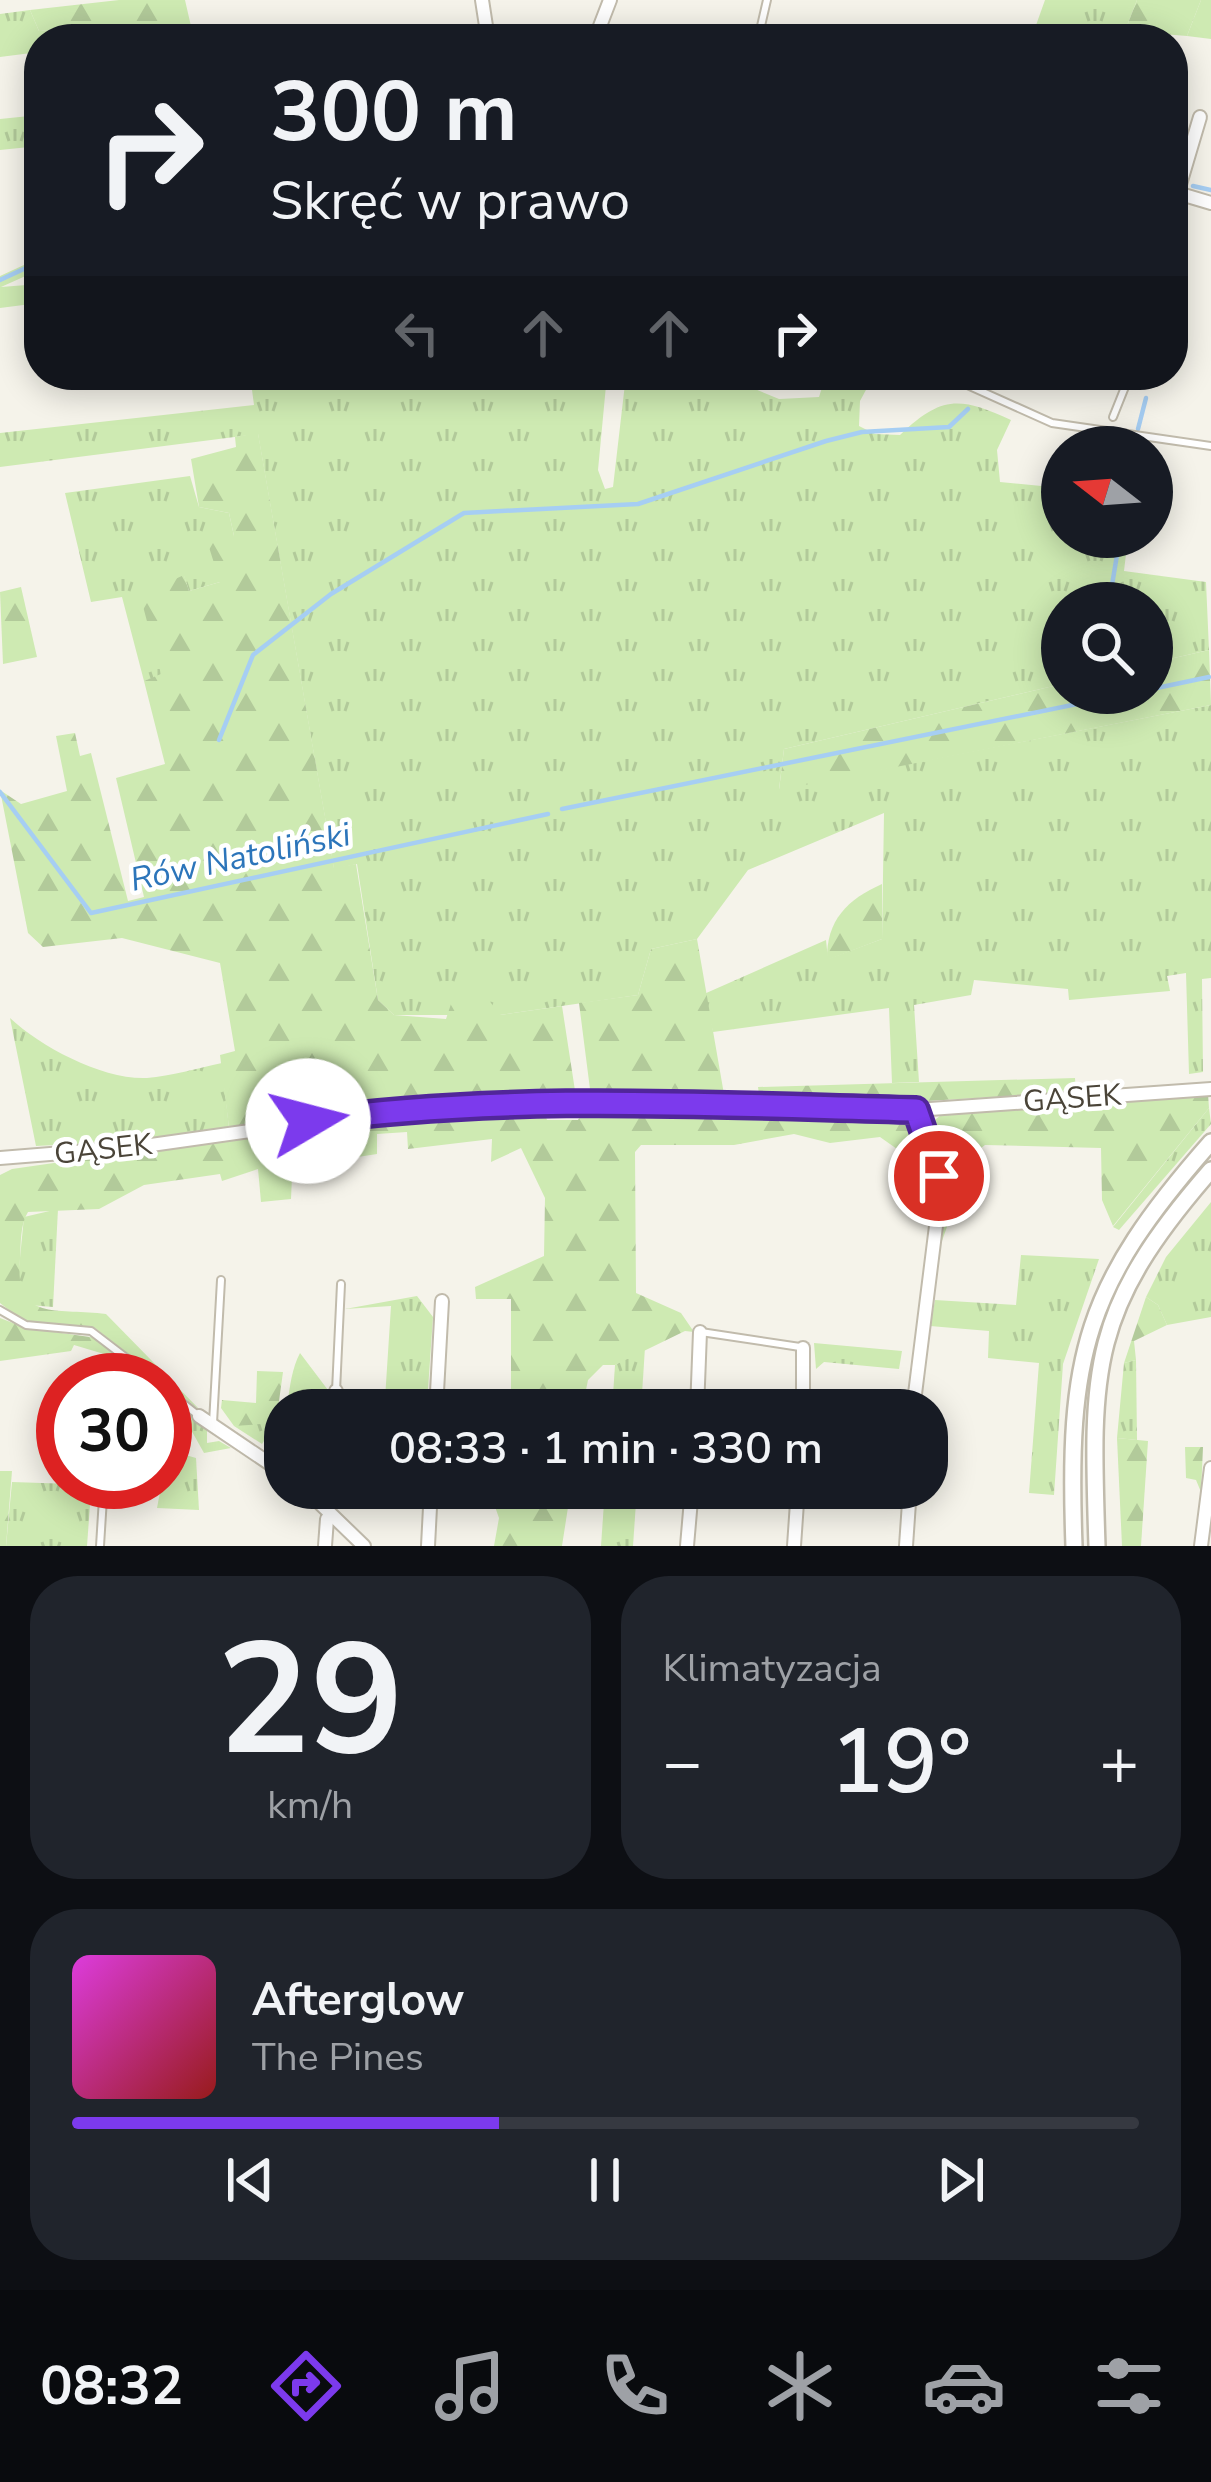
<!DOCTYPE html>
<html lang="pl">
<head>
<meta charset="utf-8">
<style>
	:root { --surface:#171b24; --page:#20242c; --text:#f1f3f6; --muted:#9ea1a6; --line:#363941; --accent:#7c3aed }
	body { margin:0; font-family:"Nunito Sans",sans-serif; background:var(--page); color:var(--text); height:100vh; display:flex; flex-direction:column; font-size:45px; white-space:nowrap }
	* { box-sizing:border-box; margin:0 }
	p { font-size:39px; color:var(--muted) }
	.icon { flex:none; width:66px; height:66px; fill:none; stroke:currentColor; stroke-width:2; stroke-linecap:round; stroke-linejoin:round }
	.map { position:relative; height:1546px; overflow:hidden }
	.sheet { display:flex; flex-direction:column; gap:30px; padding:30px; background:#0d0f14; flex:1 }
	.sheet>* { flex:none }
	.top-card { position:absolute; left:24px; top:24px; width:1164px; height:366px; border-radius:48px; box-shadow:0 6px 30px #0003; background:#171b24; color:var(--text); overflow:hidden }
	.needle { width:78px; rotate:287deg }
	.fabs { position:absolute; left:1041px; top:426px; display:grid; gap:24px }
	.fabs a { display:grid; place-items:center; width:132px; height:132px; border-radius:50%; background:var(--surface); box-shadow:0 6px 30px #0003; font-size:60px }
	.speed { position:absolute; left:36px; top:1353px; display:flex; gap:24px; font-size:60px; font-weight:700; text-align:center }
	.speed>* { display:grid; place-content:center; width:156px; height:156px; border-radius:50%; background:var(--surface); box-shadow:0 6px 30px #0003; line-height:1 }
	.speed .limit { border:18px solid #d22; background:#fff; color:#111 }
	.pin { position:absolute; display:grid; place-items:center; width:102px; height:102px; color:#fff; margin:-51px; border:6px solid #fff; border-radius:50%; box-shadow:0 3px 12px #0007 }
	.me { position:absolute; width:132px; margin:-66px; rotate:82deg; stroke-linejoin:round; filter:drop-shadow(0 0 9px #0008) }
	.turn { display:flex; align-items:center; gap:42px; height:252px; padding:0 48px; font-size:54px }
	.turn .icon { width:156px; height:156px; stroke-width:2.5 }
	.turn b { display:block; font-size:84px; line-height:102px }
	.lanes { display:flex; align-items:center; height:114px; padding:0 48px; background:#0003; justify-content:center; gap:60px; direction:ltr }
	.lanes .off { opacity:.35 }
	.big { font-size:90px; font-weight:600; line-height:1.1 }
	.sheet .widget { flex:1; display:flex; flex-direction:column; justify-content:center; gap:18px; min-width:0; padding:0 42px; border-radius:48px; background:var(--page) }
	.sheet .dial { align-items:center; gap:0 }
	.dial b { font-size:156px; line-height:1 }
	.song { display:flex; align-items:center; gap:36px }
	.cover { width:144px; height:144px; border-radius:18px; background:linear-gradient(135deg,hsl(300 70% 55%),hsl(0 70% 35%)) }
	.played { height:12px; border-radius:6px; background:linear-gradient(90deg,var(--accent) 40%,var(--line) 40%) }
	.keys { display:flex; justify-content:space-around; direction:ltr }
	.heat { display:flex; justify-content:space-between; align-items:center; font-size:66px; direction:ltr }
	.sheet .tiles { flex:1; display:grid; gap:30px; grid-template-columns:1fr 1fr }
	.widget:last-child { grid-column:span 2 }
	.trip { position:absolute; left:264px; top:1389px; width:684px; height:120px; border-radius:48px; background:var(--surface); box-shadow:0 6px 30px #0003; font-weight:600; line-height:120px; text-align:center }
	.menu { display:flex; height:192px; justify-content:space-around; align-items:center; background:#090b0e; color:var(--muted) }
	.menu .icon { width:84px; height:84px }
	.menu .selected { color:var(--accent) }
	.menu b { font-size:54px; color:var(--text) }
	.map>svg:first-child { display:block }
	.grass { fill:url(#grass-tufts) }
	.forest { fill:url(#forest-firs) }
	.garden { fill:url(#garden-furrows) }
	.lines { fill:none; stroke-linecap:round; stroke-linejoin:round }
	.stream { stroke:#a6cef3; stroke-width:4.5 }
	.service-casing { stroke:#c1bbac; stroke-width:10 }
	.minor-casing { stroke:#c1bbac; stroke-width:16 }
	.tertiary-casing { stroke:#c1bbac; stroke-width:20 }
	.service { stroke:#fff; stroke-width:6 }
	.minor { stroke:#fff; stroke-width:12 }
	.tertiary { stroke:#fff; stroke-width:15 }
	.route-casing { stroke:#51269a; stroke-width:30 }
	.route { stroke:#7c3aed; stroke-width:21 }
	.labels { text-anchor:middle; stroke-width:9; stroke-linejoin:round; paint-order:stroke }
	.street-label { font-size:30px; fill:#4a4438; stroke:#fff }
	.water-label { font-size:33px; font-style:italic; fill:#2c75ba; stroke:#fff }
</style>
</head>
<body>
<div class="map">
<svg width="1211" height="1546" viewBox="0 0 1211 1546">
	<defs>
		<pattern id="grass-tufts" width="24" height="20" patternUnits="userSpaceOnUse" patternTransform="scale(3)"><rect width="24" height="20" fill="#ceeab2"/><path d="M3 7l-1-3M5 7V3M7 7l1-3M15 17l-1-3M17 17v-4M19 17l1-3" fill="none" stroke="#b2ca9a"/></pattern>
		<pattern id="forest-firs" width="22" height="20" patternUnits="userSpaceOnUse" patternTransform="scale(3)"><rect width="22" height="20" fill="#ceeab2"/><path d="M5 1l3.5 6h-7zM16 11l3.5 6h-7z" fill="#b2ca9a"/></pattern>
		<pattern id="garden-furrows" width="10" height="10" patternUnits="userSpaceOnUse" patternTransform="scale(3)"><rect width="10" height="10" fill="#ceeab2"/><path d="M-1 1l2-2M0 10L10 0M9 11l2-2" fill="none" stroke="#b2ca9a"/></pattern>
	</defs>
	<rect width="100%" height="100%" fill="#f5f3ea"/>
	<g class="grass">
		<path d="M1045,0h92l-12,31 -90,-3z"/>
		<path d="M1201,0h10v39l-24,-3z"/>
		<path d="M30,10l9,21 60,-6 23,14h-83v13l-39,5v-43z"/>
		<path d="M39,115v31l-39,4v-31z"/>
		<path d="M39,258v12l-38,17 38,-3v19l-39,5v-32z"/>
		<path d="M250,375h357l-9,95 7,19 8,-2 13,-112h114l3,9 36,15 40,-2 7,-22h48l-14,26 -1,25 16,8 25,1c42,-40 60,-38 111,-15l-14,30 3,32 62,6v49h66l-4,34 82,11 3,68 -57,13v-60h-90v81l-278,65 -5,40 432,-84v273l-9,1 1,93 -14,2 -3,-101 -19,3 3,15 -101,9 -1,-11 -94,-9 -3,15 -57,10 5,77 -27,1 -3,-75 -176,24 -9,-38 122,-54 2,19 54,-20 2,-126 -136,57 -51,69 -46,10 -13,46 -138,20h-106l-16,-15 -21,-136 -23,5 -76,-435 -258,33v-34l254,-28z"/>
		<path d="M190,476l9,31 30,6 5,23 -14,46 -31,9 -5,-15 -22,12 -1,87 -17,6 -22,-84 -31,5 -26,-109z"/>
		<path d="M10,1018c31,29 93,62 137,60 24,-2 51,-10 75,-15l7,65 -76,12 -117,6z"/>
		<path d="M1209,1108l2,16 -92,106 -6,-3z"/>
		<path d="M1211,1202v115l-44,8 -9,-20 -12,-8 20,-40z"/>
		<path d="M58,1209l-5,98 -24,-2 -12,-17 7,-71z"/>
		<path d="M1021,1255l78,4 -36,105 -9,131 -25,-2 10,-130 -51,-5 1,-27 -59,-5 5,-26 81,5z"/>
		<path d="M417,1296l16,21 -6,87 -42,-5 6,-93 -46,3z"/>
		<path d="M814,1343l88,8 -3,18 -75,-7 -8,7z"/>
		<path d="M645,1347l-4,63h-29l3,-45z"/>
		<path d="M300,1353l31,41v16h-46v51l-14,-10c21,-26 13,-68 29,-98z"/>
		<path d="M1136,1360l1,80 -20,-2 7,-75z"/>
		<path d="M187,1411l20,17v15l12,-2 12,7 -27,5 -23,-41z"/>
		<path d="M256,1420l20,3 -14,21 -28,-18z"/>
		<path d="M182,1454l14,4 3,52 -42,-2 8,-42z"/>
		<path d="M12,1482l60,2 18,21 -3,41h-81z"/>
		<path d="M605,1488h32l-4,58h-32z"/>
	</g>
	<g class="forest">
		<path d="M119,0h66l8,35 -71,4 -23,-14 -60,6 -9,-21z"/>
		<path d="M1137,0h64l-14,36 -62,-5z"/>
		<path d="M258,433l76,435 22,-4 22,136 16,15 52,4 8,-24h31l15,20 62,-9 14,91 -93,-3 -254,34 -9,-73 15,-4 -15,-88 -98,-25 -79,9 -15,-14 -28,-143 21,14 46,-13 -11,-55 19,-3 5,23 11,-3 37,148 16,-4 -28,-119 49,-14 -21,-83 17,-7 -21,-79 44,-20 5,16 31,-9 -12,-38 26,-8 -5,-23 -30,-6 -8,-48 45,-12 -1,-10z"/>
		<path d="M21,587l16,70 -34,7 -3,-72z"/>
		<path d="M1209,650l2,55 -432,85 5,-41 278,-65v9h90v-30z"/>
		<path d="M882,884v55l-55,21c-1,-40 21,-61 55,-76z"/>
		<path d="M697,939l28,161 -134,-3 -12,-94 59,-8 13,-46z"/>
		<path d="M1075,1078l1,14 -149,9h-167l-2,-14z"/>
		<path d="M1208,1094l1,14 -96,118 -11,-26 -1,-52 -116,-3 -13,10 -5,15h-6l-7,22 -12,2 -15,-67 16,-14z"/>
		<path d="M631,1104l271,11 18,10 17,54 -11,5 -12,-23 -34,-24 -50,6 -36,-9 -60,11h-93l-6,7 1,141 45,20 13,19 -9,-1 -70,34h-12l-15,15 -6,30h-71v-111h-35l-1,-12 69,-31 1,-58 -24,-50 -30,14 1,-23 -84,10 -1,-17 -30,2v20l-58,9 1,10 -28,3 -1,23 -30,3 -3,-33 -36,12 -2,-7 -76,11 -45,24 -71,3c-8,13 -7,31 -8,47 -6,64 37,48 86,55l95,97 -106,-83 -72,-7 -23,-18v-128l12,-6 272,-39 242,-24h16l5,14h31l8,-14z"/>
		<path d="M1146,1297l12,8 9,20 -33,16 2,19 -12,3z"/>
		<path d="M0,1318l26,10 71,10 53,42h-11l-35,-26 -30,-9 -3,6 -71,10z"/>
		<path d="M257,1371l26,1 -7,51 -42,3 -13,-18 1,-8 34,3z"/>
		<path d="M1117,1438l31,3 -7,105h-19z"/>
		<path d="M1185,1447h18l-2,45 -5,-12 -10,-2z"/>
		<path d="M0,1471h12l-6,75h-6z"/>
		<path d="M502,1488h69l-9,58h-68l5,-28 -6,-17 8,-2z"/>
	</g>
	<path class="garden" d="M961,1170h6l-31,88 6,-64 12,-2z"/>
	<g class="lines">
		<g class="stream">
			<path d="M1193,186l18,4"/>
			<path d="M0,280l39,-18"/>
			<path d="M1173,312l2,-5"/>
			<path d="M1151,383l2,-8"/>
			<path d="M1138,429l8,-31"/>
			<path d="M1135,447v-2"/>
			<path d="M1109,603l11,-66"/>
			<path d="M1152,689l57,-12"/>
			<path d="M219,740l34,-85 78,-61 133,-81 174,-9 188,-63 36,-9 87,-5 19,-18"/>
			<path d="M0,792l91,121 457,-99"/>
			<path d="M562,809l569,-116"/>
		</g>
		<g class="service-casing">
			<g id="service">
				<path d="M758,39l9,-39"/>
				<path d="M945,375l107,48 159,23"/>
				<path d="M1113,417l14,-35"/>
				<path d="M0,1310l26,15 65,6 64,49"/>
				<path d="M701,1332l99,15"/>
				<path d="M165,1389l34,27"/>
				<path d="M336,1391l5,-107"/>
				<path d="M213,1423l8,-143"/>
				<path d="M100,1546l4,-64"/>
			</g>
		</g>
		<g class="minor-casing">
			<g id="minor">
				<path d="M482,0l6,39"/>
				<path d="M595,39l15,-39"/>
				<path d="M1174,192l37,11"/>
				<path d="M1173,208l27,-91"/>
				<path d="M1106,375l21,7 3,-7"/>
				<path d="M0,1158l137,-11 296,-42 182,-5 301,10 295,-21"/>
				<path d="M335,1410l1,-19"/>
				<path d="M436,1410l6,-109"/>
				<path d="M697,1410l3,-78"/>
				<path d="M803,1410v-62"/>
				<path d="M913,1410l27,-216 -4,-33 -20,-51"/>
				<path d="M199,1416l86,58"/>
				<path d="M304,1488l60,58"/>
				<path d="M325,1546l2,-27"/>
				<path d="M428,1546l3,-58"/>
				<path d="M687,1546l5,-58"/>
				<path d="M794,1546l4,-58"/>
				<path d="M906,1546l4,-58"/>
				<path d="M1201,1546l10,-78"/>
			</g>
		</g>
		<g class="tertiary-casing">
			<g id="tertiary">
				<path d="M1074,1546c-7,-191 10,-260 137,-404"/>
				<path d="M1097,1546c-6,-179 -8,-236 114,-376"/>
			</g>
		</g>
		<use href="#service" class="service"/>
		<use href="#minor" class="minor"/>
		<use href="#tertiary" class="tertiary"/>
	</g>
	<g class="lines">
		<g class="route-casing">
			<path id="route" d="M308,1121c203,-28 404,-16 608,-11l23,66"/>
		</g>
		<use href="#route" class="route"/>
	</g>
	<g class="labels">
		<g class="street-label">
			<text transform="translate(1072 1098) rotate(-4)" y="10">GĄSEK</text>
			<text transform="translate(103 1149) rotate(-6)" y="10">GĄSEK</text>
		</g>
		<g class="water-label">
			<text transform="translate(240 856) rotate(-12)" y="12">Rów Natoliński</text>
		</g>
	</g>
</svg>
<div class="fabs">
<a><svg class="needle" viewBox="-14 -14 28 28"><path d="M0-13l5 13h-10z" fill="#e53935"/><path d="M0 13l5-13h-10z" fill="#9ea1a6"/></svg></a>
<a><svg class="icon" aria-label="search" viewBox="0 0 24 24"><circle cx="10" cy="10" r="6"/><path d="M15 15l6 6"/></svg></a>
</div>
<div class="speed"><div class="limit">30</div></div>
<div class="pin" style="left:939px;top:1176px;background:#d93025"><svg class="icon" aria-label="arrive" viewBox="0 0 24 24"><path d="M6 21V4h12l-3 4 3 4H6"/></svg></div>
<svg class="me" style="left:308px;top:1121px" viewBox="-20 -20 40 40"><circle r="19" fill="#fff"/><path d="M0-13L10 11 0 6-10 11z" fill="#7c3aed"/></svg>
<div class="trip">08:33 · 1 min · 330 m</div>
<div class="top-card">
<div class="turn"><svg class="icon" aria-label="right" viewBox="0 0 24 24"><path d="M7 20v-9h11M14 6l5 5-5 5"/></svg><div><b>300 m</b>Skręć w prawo</div></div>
<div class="lanes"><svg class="icon off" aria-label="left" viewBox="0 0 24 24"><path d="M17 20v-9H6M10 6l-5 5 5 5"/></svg><svg class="icon off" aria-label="ahead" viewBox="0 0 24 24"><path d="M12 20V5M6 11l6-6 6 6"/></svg><svg class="icon off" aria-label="ahead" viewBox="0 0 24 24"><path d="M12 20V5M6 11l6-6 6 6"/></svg><svg class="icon" aria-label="right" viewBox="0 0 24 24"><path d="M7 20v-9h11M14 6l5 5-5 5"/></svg></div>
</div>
</div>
<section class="sheet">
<div class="tiles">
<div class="widget dial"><b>29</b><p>km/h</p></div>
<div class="widget"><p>Klimatyzacja</p>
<div class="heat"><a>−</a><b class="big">19°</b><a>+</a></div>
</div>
<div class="widget">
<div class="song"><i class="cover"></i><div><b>Afterglow</b><p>The Pines</p></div></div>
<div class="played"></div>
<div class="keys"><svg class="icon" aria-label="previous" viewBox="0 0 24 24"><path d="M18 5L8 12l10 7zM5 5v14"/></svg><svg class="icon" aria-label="pause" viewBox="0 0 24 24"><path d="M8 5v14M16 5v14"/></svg><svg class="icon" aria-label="next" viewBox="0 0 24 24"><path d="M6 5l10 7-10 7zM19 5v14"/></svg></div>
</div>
</div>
</section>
<nav class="menu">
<b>08:32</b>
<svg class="icon selected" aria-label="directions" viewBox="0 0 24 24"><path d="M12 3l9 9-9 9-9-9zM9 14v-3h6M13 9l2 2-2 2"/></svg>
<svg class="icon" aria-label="music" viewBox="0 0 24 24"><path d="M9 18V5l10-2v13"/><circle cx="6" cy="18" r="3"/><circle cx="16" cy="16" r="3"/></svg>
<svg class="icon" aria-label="phone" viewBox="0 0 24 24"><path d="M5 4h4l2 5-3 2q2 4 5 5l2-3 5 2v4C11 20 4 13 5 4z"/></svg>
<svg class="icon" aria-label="climate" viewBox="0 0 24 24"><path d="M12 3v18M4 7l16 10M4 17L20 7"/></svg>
<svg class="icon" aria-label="car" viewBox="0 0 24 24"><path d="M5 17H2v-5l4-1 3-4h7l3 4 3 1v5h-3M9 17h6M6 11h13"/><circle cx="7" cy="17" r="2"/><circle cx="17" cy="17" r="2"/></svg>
<svg class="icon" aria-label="filters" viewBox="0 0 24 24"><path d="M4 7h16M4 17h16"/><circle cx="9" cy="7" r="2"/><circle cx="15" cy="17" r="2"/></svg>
</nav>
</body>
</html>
